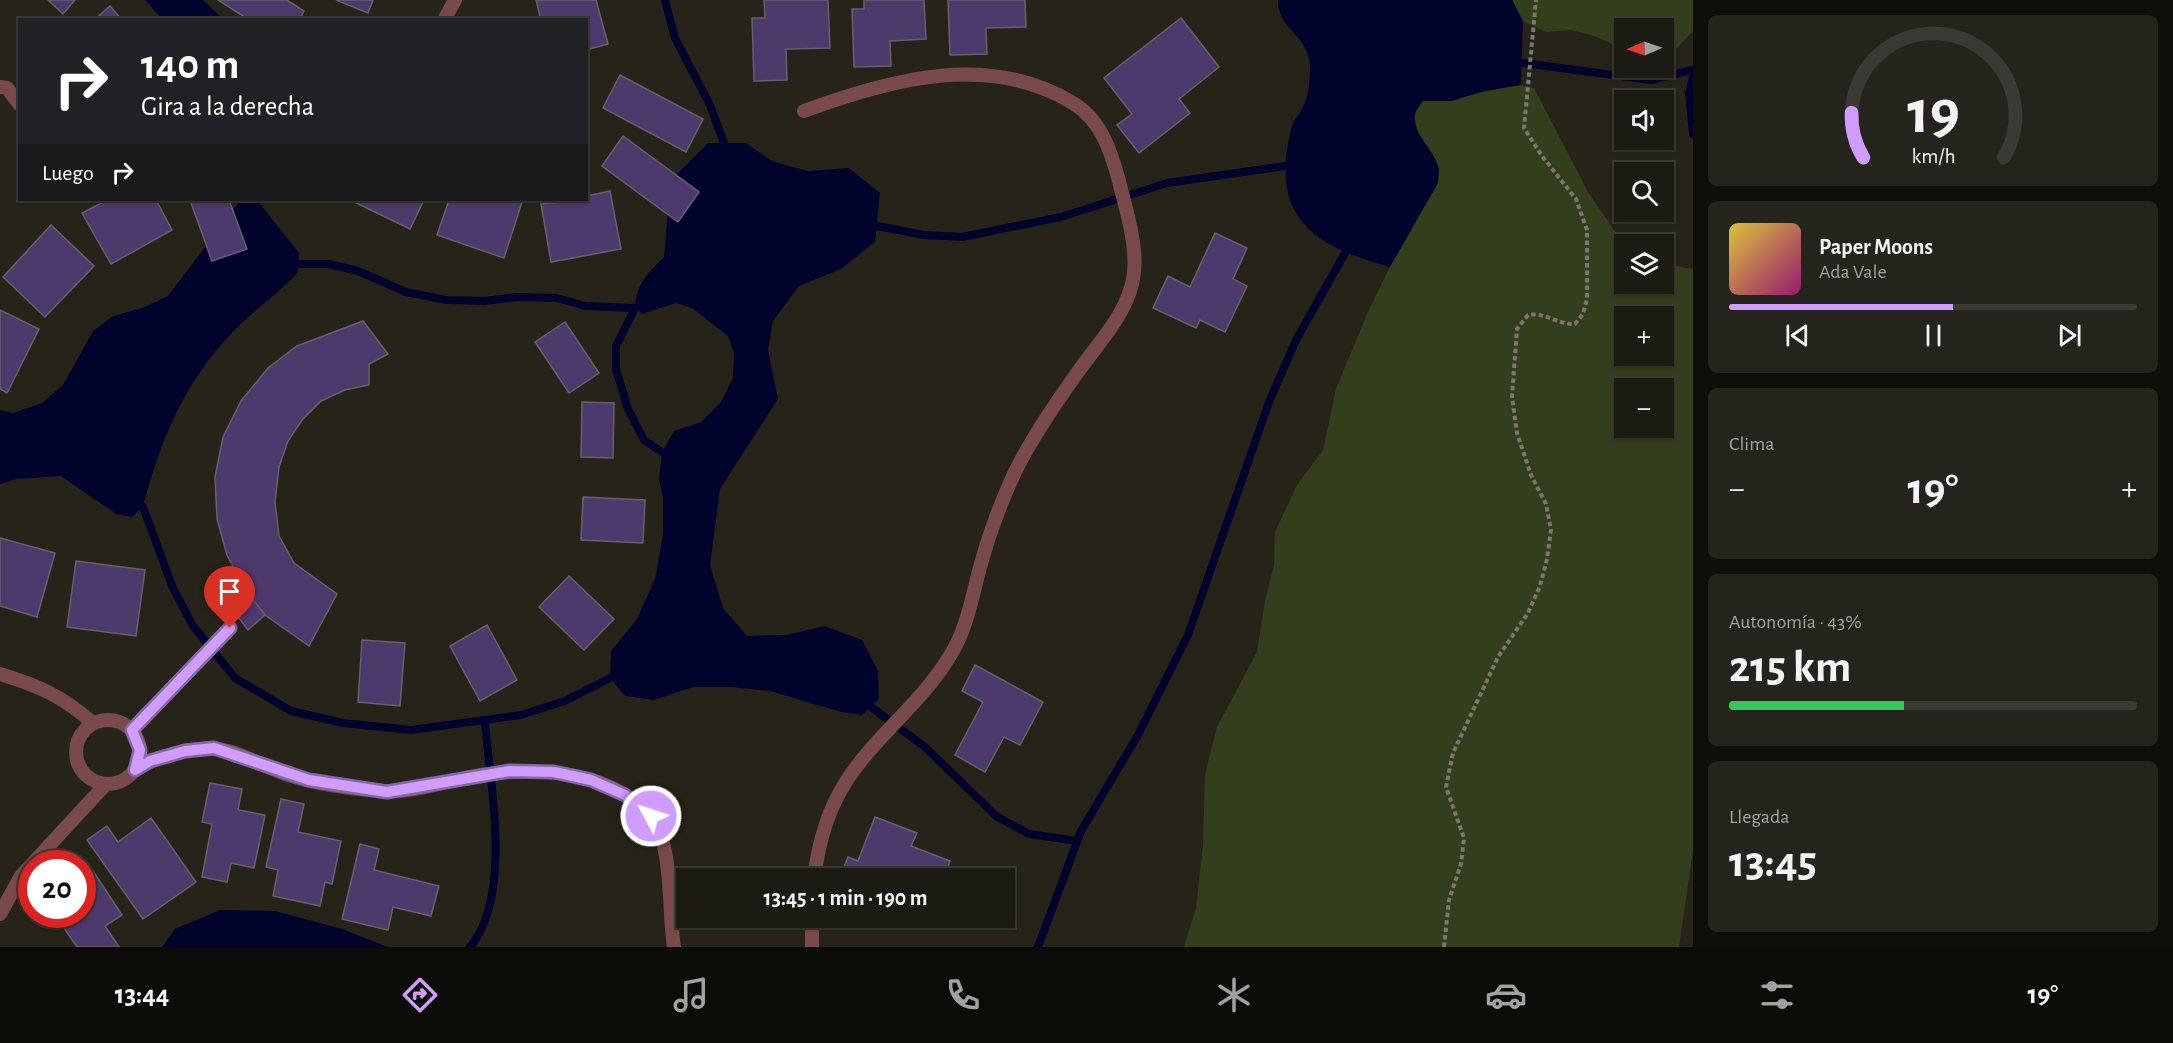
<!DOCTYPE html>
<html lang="es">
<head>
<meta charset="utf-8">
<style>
	:root { --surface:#1c1b13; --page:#25241c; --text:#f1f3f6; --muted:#a0a1a0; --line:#3a3933; --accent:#d09dff }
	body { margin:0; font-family:"Alegreya Sans",sans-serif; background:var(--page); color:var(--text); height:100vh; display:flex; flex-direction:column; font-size:22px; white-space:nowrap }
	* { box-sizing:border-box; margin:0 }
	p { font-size:20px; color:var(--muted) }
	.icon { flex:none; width:33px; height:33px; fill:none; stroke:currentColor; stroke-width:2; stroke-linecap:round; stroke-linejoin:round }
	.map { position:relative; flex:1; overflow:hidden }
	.panel { display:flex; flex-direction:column; gap:15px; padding:15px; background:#0f0f0a; width:480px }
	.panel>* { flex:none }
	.guide { position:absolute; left:18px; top:18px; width:570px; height:183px; border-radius:0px; box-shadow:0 2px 4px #0004,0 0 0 2px var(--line); background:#202124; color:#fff; overflow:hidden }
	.needle { width:39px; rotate:268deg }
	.controls { position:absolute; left:1614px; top:18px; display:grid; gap:12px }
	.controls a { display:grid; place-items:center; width:60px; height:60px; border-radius:0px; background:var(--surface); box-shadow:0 2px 4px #0004,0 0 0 2px var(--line); font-size:30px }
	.speed { position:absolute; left:18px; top:850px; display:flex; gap:12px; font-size:30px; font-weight:700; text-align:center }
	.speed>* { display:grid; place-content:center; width:78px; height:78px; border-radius:50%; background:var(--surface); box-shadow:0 2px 4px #0004,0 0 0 2px var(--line); line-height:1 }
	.speed .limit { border:9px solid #d22; background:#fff; color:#111 }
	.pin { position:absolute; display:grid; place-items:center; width:51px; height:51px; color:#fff; margin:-62px -26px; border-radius:50% 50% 50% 0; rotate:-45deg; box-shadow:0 0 6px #0007 }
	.pin .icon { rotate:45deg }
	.me { position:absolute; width:66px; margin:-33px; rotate:310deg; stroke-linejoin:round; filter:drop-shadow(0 0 4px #0008) }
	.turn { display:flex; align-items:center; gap:21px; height:126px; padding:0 24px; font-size:27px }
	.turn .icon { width:78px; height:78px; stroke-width:2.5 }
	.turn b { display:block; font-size:42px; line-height:51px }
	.then { display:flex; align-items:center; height:57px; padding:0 24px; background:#0003; gap:12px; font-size:22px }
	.big { font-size:45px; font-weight:700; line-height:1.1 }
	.panel .card { flex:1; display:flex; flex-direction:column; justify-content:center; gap:9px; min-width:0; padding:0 21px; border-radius:9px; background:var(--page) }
	.panel .dial { align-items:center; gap:0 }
	.dial svg { height:156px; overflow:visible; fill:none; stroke:var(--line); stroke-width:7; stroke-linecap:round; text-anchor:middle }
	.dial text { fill:var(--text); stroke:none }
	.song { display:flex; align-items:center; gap:18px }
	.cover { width:72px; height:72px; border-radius:9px; background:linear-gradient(135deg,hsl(50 70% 55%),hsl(320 70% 35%)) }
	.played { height:6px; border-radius:3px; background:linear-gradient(90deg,var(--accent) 55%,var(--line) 55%) }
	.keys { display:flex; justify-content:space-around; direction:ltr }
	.heat { display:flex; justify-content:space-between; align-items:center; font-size:33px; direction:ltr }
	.charge { height:9px; border-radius:4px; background:linear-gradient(90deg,#34c759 43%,var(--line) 0) }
	.trip { position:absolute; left:676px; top:868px; width:339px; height:60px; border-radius:0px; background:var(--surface); box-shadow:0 2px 4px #0004,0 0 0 2px var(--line); font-weight:700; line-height:60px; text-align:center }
	.menu { display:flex; height:96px; justify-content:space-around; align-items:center; background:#0b0b08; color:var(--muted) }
	.menu .icon { width:42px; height:42px }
	.menu .selected { color:var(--accent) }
	.menu b { font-size:27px; color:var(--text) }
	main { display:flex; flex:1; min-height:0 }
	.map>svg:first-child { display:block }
	.green { fill:#333f1c; fill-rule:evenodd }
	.water { fill:#00042d }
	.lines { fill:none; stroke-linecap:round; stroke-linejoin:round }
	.stream { stroke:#00042d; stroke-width:8 }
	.building { fill:#4d396c; stroke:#65616d; stroke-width:1.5 }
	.path { stroke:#79776e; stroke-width:4; stroke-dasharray:4.5 3; stroke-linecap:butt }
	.lane { stroke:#79494b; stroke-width:14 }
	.route-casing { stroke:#8766a6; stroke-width:15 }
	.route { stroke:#d09dff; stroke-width:10 }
</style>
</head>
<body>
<main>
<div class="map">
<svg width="1693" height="947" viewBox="0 0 1693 947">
	<rect width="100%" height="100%" fill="#262419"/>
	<g class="green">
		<path d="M1512,0h181v31l-20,21h-9v-24h-40v21l-27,-12 -25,-7 -26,2 -23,-11z"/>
		<path d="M1521,85l13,3 54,104 36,53v39h40v-20l29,5v581l-14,97h-495l12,-39 7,-63 2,-71 12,-47 40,-75 8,-51 9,-36 1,-33 22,-47 26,-35 13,-61 31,-75 32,-66 39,-65 1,-13 -21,-37 -4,-18 9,-14c34,-1 64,-11 98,-16zM1624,316h40v40h-40zM1624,388h40v40h-40z"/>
	</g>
	<g class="water">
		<path d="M145,0h58l20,19h-61z"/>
		<path d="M1278,0h234l11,21 -2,64 -37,6 -32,10h-29c-24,25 11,44 16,68 0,4 -1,10 -1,14l-48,84c-79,-21 -122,-52 -98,-141 2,-7 8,-12 11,-19 5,-9 7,-26 7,-36 2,-36 -33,-40 -32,-71z"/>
		<path d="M708,143h38l26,18 36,10 41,-3 31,25 -5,49 -34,27 -42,17 -26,35 -5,29 10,49 -58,90 -10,76 13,43 24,28 39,-1 39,-9 37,14 16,31 1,28 -17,16 -21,-3 -71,-21 -39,-4h-38l-39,13 -29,-4 -15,-18 1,-27 26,-32 18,-40 8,-45v-37l-4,-18 3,-27 12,-21 27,-9 20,-20 12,-24 1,-25 -6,-17 -36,-28 -16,-5 -34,11 -7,-6c1,-24 13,-35 29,-51l4,-47 9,-36z"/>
		<path d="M257,200l42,53 -1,19c-17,19 -36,32 -54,49 -55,51 -83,115 -101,186l-11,10 -16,-3 -55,-38 -44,3 -17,5v-74l13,3 29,-10 21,-18 30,-54 20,-15 29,-8 26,-12 72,-95z"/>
		<path d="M220,910l55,1 67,18 46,18h-226l13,-18z"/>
	</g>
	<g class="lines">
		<g class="stream">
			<path d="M665,0l10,38 35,67 14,38"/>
			<path d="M1523,63l128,17 42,-10"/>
			<path d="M1693,77l-4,16 4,41"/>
			<path d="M877,226l47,9 38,2 99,-20 106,-34 118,-17"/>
			<path d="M298,264h30l30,7 48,21 40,8 39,1 32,-4 40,1 28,8 50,2 -19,38v23l12,40 16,31 18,12"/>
			<path d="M143,507l30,81 20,38 42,52 56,33 52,12 68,7 110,-15 44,-14 45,-23"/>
			<path d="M871,707l54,40 71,69 33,18 48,7"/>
			<path d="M470,947c43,-52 20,-161 15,-225"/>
			<path d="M1038,947l43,-116 57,-96 50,-100 81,-233 27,-62 49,-87"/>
		</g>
	</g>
	<g class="building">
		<path d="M48,0h27l-12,14z"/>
		<path d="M218,0h69l17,11 -5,9h-50z"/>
		<path d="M336,0h37l-5,13z"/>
		<path d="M536,0h60l12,44 -22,6v-30h-45z"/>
		<path d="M764,0h64l2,48 -44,1 1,31 -33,1 -2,-63h13z"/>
		<path d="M864,0h60l2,39 -36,2 1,25 -37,1 -2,-58h12z"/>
		<path d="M948,0h77l1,27 -40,1 1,26 -37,1z"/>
		<path d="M110,6l12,14h-28z"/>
		<path d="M1181,18l38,49 -40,32 11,14 -51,40 -22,-28 15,-11 -28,-36z"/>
		<path d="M620,75l83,44 -17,33 -83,-44z"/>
		<path d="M623,136l76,56 -21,30 -76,-56z"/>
		<path d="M610,191l11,58 -70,13 -10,-58 45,-4v-4z"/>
		<path d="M107,200h49l16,30 -61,34 -29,-51z"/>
		<path d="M190,200h39l18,49 -35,12z"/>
		<path d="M350,200h74l-14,29z"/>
		<path d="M449,200h65l8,2 -18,56 -67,-23z"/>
		<path d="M51,225l43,41 -49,51 -42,-40z"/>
		<path d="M1215,233l32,15 -14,31 14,7 -22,46 -25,-12 -4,8 -43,-20 15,-32 22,11z"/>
		<path d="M0,310l39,19 -32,64 -7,-4z"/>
		<path d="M363,321l25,33 -19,10v21l-24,5 -24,11 -19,19 -14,21 -9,26 -4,35 4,34 15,27 43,31 -28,52 -44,-31 -19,-24 -19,-36 -10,-36 -2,-42 8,-40 18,-36 27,-33 29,-22z"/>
		<path d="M565,322l34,51 -30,20 -34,-51z"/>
		<path d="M582,402l32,1 -1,55 -32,-1z"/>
		<path d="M583,497l62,3 -2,43 -62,-3z"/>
		<path d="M0,538l55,15 -18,64 -37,-11z"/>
		<path d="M76,561l69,9 -9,66 -69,-9z"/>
		<path d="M569,576l45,43 -30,31 -45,-43z"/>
		<path d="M246,591l19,24 -17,15 -20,-26z"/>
		<path d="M487,625l30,55 -37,21 -30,-55z"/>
		<path d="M362,640l43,3 -5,63 -42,-4z"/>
		<path d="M975,665l68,37 -23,43 -16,-8 -19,35 -30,-17 28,-53 -21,-11z"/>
		<path d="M210,783l32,6 -4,21 27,5 -11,53 -23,-5 -4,19 -25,-5 10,-53 -10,-2z"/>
		<path d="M281,799l23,5 -6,28 43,9 -9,43 -7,-2 -5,24 -47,-10 5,-26 -12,-3z"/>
		<path d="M875,817l42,16 -6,13 39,15 -7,18h-52l-13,-5 -2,5h-37l9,-22 10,4z"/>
		<path d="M151,818l45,64 -53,37 -56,-79 20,-14 11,16z"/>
		<path d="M360,844l19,5 -5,21 65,16 -8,30 -38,-9 -5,23 -46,-11z"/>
		<path d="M93,871l29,44 -17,11 14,21h-42l-22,-32h27v-37z"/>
	</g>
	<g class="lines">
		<path class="path" d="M1444,947l5,-47 12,-36 3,-26 -18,-51 7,-34 45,-96 30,-44 12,-27 7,-27 4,-29 -5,-26 -15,-29 -14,-42 -5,-36 5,-68 11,-14c18,-3 30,10 47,9l8,-10 4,-15v-69l-11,-31 -34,-43 -18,-28 12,-128"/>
		<g class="lane">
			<path d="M444,20l11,-20"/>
			<path d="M0,87l7,1 13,17"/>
			<path d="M804,111c87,-32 185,-59 269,-8 28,17 38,48 46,78 7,29 18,62 15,92 -4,37 -33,67 -54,96 -23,32 -55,78 -70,114 -13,29 -23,58 -31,88 -8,31 -13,61 -31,88 -28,45 -72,77 -101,121 -19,29 -29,65 -33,99"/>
			<path d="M0,674c39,12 62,22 93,49"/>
			<circle cx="108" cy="752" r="32"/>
			<path d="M132,730l98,-102"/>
			<path d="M135,770c28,-17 67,-28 100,-17 17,6 33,15 50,21 31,10 66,15 99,17 26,2 55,-8 81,-13 59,-12 140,-12 184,37 25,26 19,96 25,132"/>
			<path d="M0,914l21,-38 85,-92"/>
			<path d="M812,918v29"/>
		</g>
	</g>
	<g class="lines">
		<g class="route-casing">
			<path id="route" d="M230,628l-98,102 8,20 -5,20 15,-9 35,-10 29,-3 95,32 78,12 123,-21 44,1 37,8 34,15 26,21"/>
		</g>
		<use href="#route" class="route"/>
	</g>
</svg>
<div class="controls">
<a><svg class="needle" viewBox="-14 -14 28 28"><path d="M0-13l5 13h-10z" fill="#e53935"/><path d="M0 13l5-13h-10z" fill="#a0a1a0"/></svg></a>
<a><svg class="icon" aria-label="sound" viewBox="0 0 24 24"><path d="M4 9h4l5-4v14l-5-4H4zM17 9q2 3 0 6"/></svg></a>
<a><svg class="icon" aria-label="search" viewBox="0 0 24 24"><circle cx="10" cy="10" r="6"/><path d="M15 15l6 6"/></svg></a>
<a><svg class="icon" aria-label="layers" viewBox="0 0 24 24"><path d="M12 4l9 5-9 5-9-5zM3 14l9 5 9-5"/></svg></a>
<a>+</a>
<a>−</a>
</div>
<div class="speed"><div class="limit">20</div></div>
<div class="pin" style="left:230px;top:628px;background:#d93025"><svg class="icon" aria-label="arrive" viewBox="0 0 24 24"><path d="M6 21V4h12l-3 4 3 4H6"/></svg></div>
<svg class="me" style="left:651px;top:816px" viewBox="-20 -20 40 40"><circle r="17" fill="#d09dff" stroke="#fff" stroke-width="3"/><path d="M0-11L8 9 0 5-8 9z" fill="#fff"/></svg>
<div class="trip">13:45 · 1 min · 190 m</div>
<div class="guide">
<div class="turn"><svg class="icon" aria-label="right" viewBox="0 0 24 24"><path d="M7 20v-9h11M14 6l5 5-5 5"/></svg><div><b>140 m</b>Gira a la derecha</div></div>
<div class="then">Luego<svg class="icon" aria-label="right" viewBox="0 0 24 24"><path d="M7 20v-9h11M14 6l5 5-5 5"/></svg></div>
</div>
</div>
<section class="panel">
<div class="card dial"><svg viewBox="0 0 100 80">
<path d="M14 69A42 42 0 1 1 86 69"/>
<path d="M14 69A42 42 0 0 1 8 46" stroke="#d09dff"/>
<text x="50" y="56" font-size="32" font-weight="700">19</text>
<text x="50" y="72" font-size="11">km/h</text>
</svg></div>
<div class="card">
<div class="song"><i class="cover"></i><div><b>Paper Moons</b><p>Ada Vale</p></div></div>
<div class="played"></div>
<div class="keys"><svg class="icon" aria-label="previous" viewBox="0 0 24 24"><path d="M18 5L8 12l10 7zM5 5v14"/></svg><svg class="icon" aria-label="pause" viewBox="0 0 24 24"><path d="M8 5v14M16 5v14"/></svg><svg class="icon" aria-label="next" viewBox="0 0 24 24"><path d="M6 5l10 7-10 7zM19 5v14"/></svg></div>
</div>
<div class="card"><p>Clima</p>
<div class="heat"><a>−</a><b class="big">19°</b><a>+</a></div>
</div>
<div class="card"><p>Autonomía · 43%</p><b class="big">215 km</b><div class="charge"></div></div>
<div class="card"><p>Llegada</p><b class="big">13:45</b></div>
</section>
</main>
<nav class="menu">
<b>13:44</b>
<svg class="icon selected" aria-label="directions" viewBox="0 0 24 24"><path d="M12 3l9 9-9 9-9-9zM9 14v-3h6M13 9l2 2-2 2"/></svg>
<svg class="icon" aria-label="music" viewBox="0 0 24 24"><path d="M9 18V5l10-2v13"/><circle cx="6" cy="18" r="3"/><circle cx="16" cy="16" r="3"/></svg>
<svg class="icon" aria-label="phone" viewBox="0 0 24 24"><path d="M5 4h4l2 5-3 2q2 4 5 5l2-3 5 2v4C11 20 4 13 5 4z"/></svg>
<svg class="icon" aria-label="climate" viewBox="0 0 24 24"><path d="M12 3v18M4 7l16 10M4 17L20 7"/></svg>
<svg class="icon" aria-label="car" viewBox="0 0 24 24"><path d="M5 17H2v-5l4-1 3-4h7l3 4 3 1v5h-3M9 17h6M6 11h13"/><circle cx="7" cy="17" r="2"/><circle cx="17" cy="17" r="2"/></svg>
<svg class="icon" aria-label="filters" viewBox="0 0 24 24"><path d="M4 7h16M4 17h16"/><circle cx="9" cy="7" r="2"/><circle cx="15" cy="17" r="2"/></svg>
<b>19°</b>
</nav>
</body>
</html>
